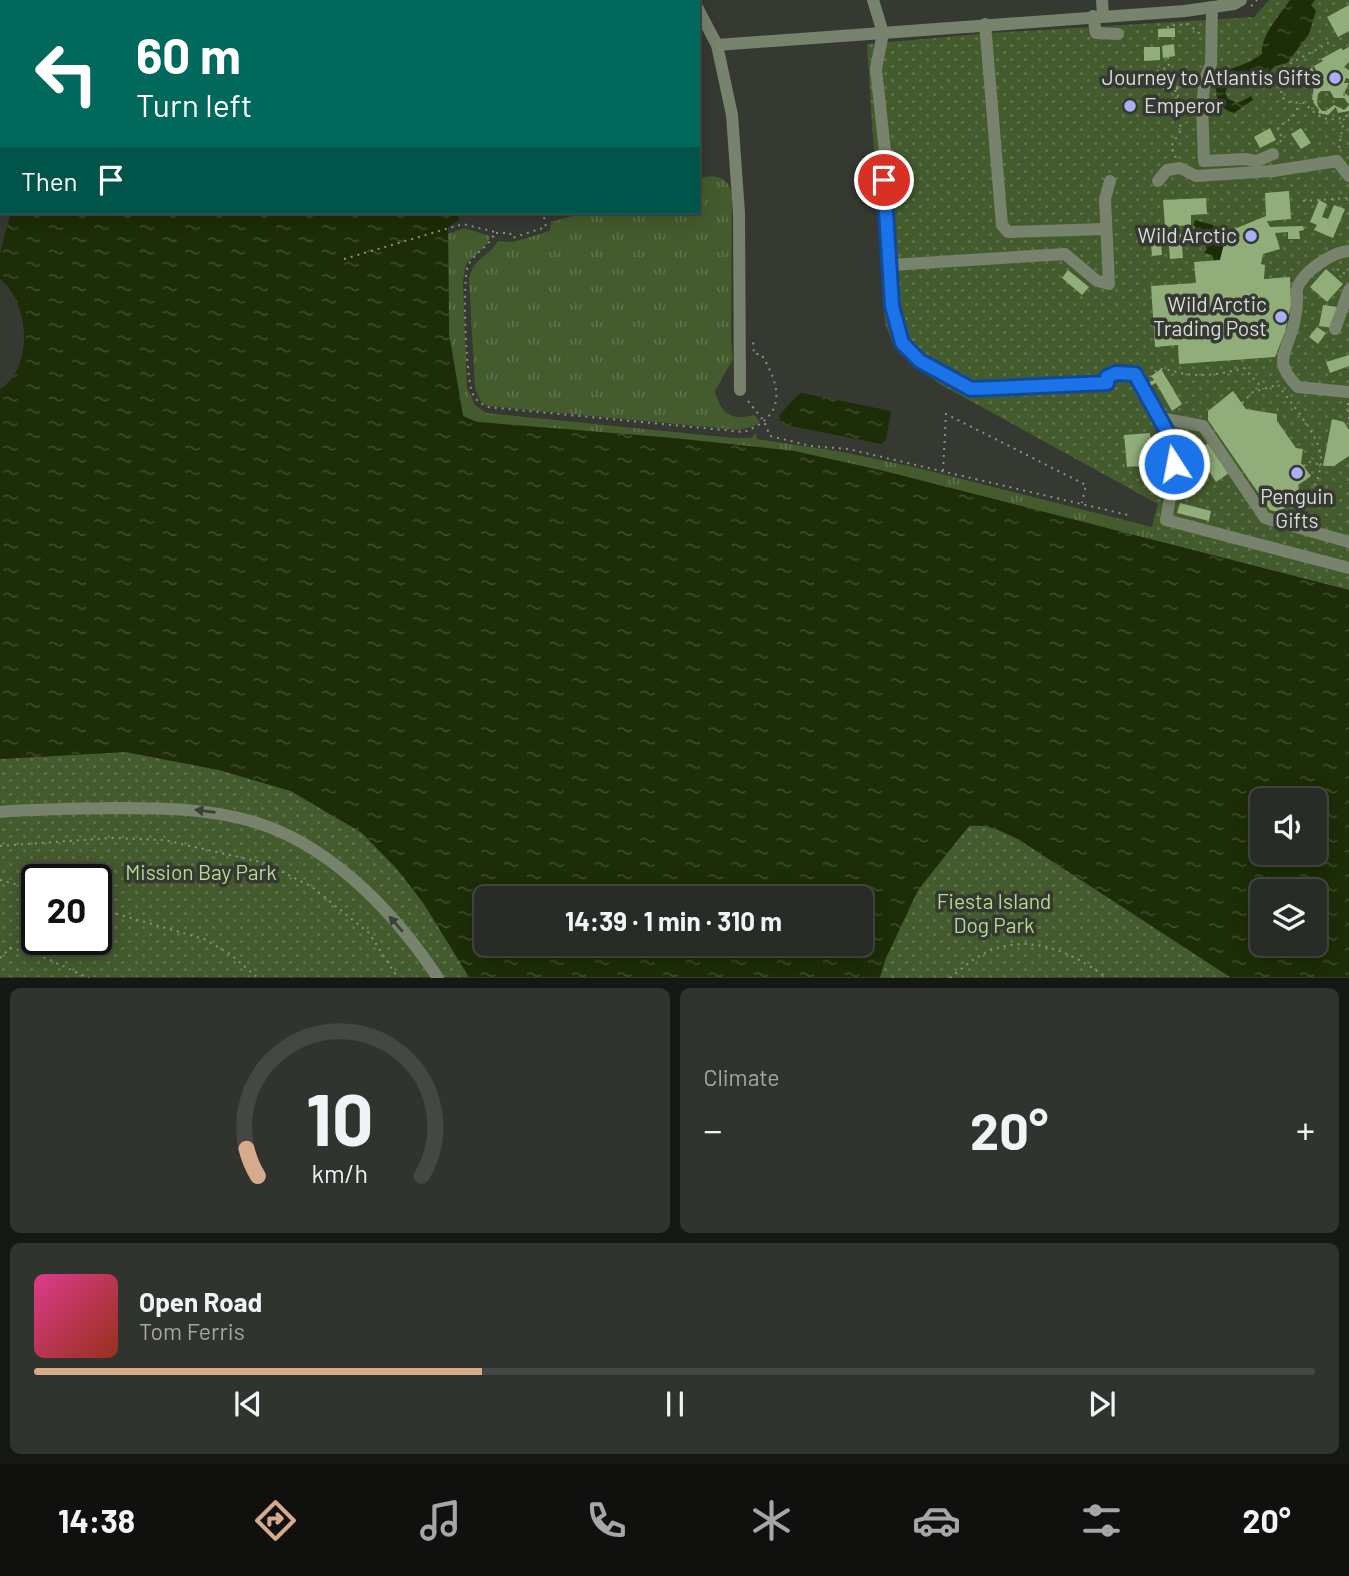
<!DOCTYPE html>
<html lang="en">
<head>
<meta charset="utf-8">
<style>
	:root { --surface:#282b26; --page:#30332e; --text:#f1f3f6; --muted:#a5a7a7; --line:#444743; --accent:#d6ab8b }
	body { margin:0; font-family:Barlow,sans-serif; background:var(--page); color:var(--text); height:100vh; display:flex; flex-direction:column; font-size:26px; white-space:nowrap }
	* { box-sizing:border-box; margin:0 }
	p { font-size:23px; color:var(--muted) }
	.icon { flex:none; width:38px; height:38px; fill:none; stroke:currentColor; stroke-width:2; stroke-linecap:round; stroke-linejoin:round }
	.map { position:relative; height:978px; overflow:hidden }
	.sheet { display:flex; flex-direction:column; gap:10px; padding:10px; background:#161815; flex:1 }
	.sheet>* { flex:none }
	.banner { position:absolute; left:0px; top:0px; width:700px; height:214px; box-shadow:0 4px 18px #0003,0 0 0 2px var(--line); background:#00695c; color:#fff; overflow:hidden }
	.buttons { position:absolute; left:1250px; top:788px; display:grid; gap:14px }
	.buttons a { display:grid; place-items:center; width:77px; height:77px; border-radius:10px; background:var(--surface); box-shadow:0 4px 18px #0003,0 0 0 2px var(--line); font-size:35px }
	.speed { position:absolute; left:21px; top:864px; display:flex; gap:14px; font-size:35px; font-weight:700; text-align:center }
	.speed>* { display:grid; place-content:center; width:91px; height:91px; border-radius:50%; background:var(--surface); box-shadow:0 4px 18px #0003,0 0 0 2px var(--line); line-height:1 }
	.speed .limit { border:4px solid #111; border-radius:10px; background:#fff; color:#111 }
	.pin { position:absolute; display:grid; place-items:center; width:60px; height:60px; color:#fff; margin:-30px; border:4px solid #fff; border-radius:50%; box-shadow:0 2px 7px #0007 }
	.me { position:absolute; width:77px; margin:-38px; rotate:349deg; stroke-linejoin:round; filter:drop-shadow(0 0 5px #0008) }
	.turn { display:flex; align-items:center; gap:24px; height:147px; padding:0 21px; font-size:32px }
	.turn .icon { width:91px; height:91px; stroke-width:2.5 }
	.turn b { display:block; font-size:49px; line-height:60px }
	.then { display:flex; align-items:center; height:66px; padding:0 21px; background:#0003; gap:14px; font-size:26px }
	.big { font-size:52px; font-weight:700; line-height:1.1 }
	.sheet .card { flex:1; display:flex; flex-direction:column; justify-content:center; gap:10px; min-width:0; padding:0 24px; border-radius:10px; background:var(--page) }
	.sheet .dial { align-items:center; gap:0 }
	.dial svg { height:182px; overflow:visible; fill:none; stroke:var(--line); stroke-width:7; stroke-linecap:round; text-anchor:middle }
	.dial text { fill:var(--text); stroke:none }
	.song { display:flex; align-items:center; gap:21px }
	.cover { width:84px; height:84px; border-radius:10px; background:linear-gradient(135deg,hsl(330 70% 55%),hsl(10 70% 35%)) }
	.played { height:7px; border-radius:4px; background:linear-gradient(90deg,var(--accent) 35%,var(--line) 35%) }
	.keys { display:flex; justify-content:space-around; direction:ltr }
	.heat { display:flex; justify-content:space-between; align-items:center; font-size:38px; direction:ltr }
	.sheet .tiles { flex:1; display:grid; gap:10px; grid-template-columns:1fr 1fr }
	.card:last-child { grid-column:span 2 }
	.trip { position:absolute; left:474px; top:886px; width:399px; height:70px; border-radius:10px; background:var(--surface); box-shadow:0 4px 18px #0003,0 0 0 2px var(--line); font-weight:700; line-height:70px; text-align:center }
	.tab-bar { display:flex; height:112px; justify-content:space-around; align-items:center; background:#10110f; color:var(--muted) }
	.tab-bar .icon { width:49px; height:49px }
	.tab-bar .active { color:var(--accent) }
	.tab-bar b { font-size:32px; color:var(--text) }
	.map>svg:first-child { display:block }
	.grass { fill:url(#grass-tufts) }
	.park { fill:url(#park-dots); fill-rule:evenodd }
	.water { fill:url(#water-ripples); fill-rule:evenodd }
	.building { fill:#91ad79 }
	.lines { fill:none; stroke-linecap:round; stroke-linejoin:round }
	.path { stroke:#8b8e88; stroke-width:2; stroke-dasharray:2 5; stroke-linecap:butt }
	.minor { stroke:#77836d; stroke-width:12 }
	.oneway { fill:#3c4038 }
	.route-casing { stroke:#114b97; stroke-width:18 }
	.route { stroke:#1a73e8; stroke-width:12 }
	.poi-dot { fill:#abaffb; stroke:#353932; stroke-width:2.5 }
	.labels { text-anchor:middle; stroke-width:7; stroke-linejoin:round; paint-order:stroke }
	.poi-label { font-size:21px; fill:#dadcd8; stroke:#353932; text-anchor:end }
	.park-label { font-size:21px; fill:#b3db8e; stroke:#353932 }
</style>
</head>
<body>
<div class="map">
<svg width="1349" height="978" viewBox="0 0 1349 978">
	<defs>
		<pattern id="grass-tufts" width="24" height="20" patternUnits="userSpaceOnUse" patternTransform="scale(1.75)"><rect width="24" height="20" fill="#445b2d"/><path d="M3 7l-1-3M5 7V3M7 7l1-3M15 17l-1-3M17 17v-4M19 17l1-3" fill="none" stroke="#5e724b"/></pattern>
		<pattern id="park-dots" width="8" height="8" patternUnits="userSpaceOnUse" patternTransform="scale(1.75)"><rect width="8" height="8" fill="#445b2d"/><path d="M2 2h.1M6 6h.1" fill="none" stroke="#5e724b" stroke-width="1.8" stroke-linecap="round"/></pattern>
		<pattern id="water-ripples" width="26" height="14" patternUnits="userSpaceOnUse" patternTransform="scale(1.75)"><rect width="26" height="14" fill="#1c2d07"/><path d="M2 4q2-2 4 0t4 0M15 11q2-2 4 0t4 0" fill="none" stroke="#3c4b2a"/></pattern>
	</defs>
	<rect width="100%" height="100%" fill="#353932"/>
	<g class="grass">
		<path d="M713,176c13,3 18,8 19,21l-1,141 2,21 -18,32c6,23 16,30 39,24l6,7 -6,4 -15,4 -251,-24 -7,-4 -6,-14 -6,-110c6,-22 19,-20 29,-37l15,1 37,-11 1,-9 36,-10h111v-34z"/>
		<path d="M464,228l26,8 -2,7 -22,21 -3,17 4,107 8,17 11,8 247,25h18l5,-5 1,6 80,12 77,16 238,60 197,63 -465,-119 -90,-20 -121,-13 -196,-16 -14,-6 -14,-82 -1,-100z"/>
	</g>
	<g class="park">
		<path d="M1269,0h80v590l-200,-52 9,-34 -220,-121 -37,-28 -9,-13 -7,-19 -18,-279 124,-11 263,-16z"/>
		<path d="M126,752l93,18 72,21 71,42 35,36 27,35 45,73h-469v-218zM37,880h59v60h-59z"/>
		<path d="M982,824l14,4 22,11 212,138 -350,1 5,-18 33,-70 51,-64z"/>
	</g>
	<g class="water">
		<path d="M1290,0h25l-4,5 5,6 -7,23 -22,29 -12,3 -10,10 -9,4 -18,-2 -8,4 -5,11 3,6 10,4 13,-7 2,4 -19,13c-18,-4 -22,-23 -14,-40l29,-11 13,-8c-2,-18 18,-39 28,-54z"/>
		<path d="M11,212h446l2,8 -11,7 1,107 14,82 14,6 196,16 121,13 90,20 465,119v387h-119l-212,-138c-17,-8 -30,-15 -49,-13l-51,64 -33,70 -5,17h-411l-45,-73 -27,-35 -35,-36 -71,-42 -72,-21 -93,-18 -126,7v-370c34,-21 30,-86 0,-110v-26zM1262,800h52v52h-52zM1262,891h52v52h-52zM486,898h375v45h-375z"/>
		<path d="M1195,220l18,5 8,10 -1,4 5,1 -5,20 -6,1 -2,-6 -8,-2 3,-4 -2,-4 -6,-1 1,-10 -6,-9z"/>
		<path d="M802,393l89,18 -5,29 -5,4 -100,-20 -2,-8c5,-5 16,-21 23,-23z"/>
	</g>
	<g class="building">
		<path d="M1349,5v26l-11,6 -11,-20z"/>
		<path d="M1175,28v9h-17v-8z"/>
		<path d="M1174,44l1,12 -12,2 -1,-12z"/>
		<path d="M1144,47h16v13l-16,1z"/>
		<path d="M1349,47v15l-5,5 5,3v9l-3,-1 -2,5h5l-6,12 2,1 -1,-3 5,3v8l-5,-6h-10l-4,-7h-9l-3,3 -1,8 2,7v-2l3,4h4l8,-6 10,5 5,-5v6l-11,2 -2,-6 -8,8 -10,-2 1,-3 -6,-8 1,-2h-2l3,-21 4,-3 -5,-10 9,-5 -2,-2 20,-11 2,2z"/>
		<path d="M1312,68l4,7 -22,12 -4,-8z"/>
		<path d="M1270,128l6,12 -16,8 -6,-11z"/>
		<path d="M1301,128l10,15 -10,6 -10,-15z"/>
		<path d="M1289,191l2,28 -24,2 3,6 33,-1 1,4 -5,1 1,8h-12v-7l-13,1 5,16 -17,5 -2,10 4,1 -1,14 26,-2 1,28 -6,27 -10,25 -96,7 -1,-19 -23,2 -4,-61 45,-3 -2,-21 26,-2 7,-28 39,-16 -1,-23z"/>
		<path d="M1206,198l1,16 -16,1v10l-26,2 -2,-27z"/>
		<path d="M1319,200l8,4 -5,13 6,2 6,-14 11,4 -12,29 -19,-8 3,-5 -7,-3z"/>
		<path d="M1160,232l2,23 -10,1 -2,-23z"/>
		<path d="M1181,234l2,24 -13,1 -2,-24z"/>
		<path d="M1326,269l17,15 -16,18 -17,-15z"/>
		<path d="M1068,270l21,17 -7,8 -20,-17z"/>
		<path d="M1323,305l14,2 -4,21 -14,-2z"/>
		<path d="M1317,327l9,6 -8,11 -9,-7z"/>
		<path d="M1349,355v11l-19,7 -4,-11z"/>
		<path d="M1161,369l21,35 -10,7 -16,-28 -6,3 -2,-3 6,-3 -3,-4z"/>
		<path d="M1233,391l13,18 31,5v7l19,27 7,1 -2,14 10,13 -13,9 2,14 -22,13 -8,-2 -62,-90v-9z"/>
		<path d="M1332,419l12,3 5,8v26l-15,10h-11z"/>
		<path d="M1150,433l3,32 -26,2 -3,-32z"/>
		<path d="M1209,443l20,30 -13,9 -15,-23 2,-13z"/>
		<path d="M1191,462l11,14 -11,8 -10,-15z"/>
		<path d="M1180,503l31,8 -2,10 -32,-8z"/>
	</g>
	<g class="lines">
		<g class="path">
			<path d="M399,0v2"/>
			<path d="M406,0l1,2"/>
			<path d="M416,0v2"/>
			<path d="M153,2l1,-2"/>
			<path d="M208,2v-2"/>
			<path d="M1251,6l6,-6"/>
			<path d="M1168,28v-2l20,-2 12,10"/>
			<path d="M1168,57l1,10 -11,4 3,18 14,-1 6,42 -10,16 5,12"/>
			<path d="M1284,67l46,-25"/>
			<path d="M0,70l2,-1"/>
			<path d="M1176,87l15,-2"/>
			<path d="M1177,88l2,19"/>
			<path d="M1281,91l2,7 6,4 16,1c12,15 25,21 44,12"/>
			<path d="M1343,92l6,2"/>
			<path d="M0,96l2,-1"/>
			<path d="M1280,142l2,-3 -4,-12 15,-10 7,-14"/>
			<path d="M1339,148l5,-29"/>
			<path d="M1303,201l46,-3"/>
			<path d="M496,233h14l2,5 34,-11 -3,-15"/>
			<path d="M344,259l119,-35 32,8c-5,15 -21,20 -27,34 -6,14 -2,110 4,126 3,8 8,11 15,15l257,25c42,-16 38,-45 17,-78h-7l-1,-14 -2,-1"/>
			<path d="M1337,269l12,7"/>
			<path d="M1150,377l8,-8c10,-1 18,4 28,5 20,3 39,-1 58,-6l19,21"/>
			<path d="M1278,385c13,19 44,52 43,76 -1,20 -13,38 -23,55"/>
			<path d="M748,401l16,20 6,15 41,10 37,3 280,66"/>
			<path d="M1242,403l11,-11 24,-7"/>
			<path d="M1348,403l1,17"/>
			<path d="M1303,466l7,-4 8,2"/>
			<path d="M943,471l3,-57 140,71 -4,18"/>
			<path d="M0,846l111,-8 53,2 101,23 47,24 57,46 29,45"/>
			<path d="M0,880l37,10"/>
			<path d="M96,908l108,31 26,15 28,24"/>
			<path d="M0,958l10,-10 29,7 50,23"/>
			<path d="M950,978c10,-8 20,-17 31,-23 45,-24 88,-5 126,23"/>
		</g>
		<g class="minor">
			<path d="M873,0l10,33 -7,36 9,82 7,155 10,37 18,18 51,28 136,-6v-6l9,-4 19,1 40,72 -2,36 -7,38 183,48"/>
			<path d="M1102,0l1,16"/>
			<path d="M1212,7l-1,57 -6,15 -3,26 2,56 41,-2 12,2 16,-7"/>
			<path d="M698,9l19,36 15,70 7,98 1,177"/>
			<path d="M1093,16l3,17 22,1"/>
			<path d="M985,24l17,201 6,7 97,-3"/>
			<path d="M717,45l468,-34 49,-7 7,-4"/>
			<path d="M1158,181l9,-11 13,-2 16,8 77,-5 64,-10 12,15"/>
			<path d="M1349,251c-17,1 -47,21 -52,38 -1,3 1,7 0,11 0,9 -2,19 -4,27 -8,29 -20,35 5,60l51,5"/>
			<path d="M890,265l175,-11 32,27 12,3 -4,-85 5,-18"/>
			<path d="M1335,329l14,-39"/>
			<path d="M1160,418l43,8 62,92 84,24"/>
			<path d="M0,812c37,-3 74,-3 112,-4 53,0 106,0 157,19 70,27 128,89 169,151"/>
		</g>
	</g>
	<defs><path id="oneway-solid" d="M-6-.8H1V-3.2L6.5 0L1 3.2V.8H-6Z" transform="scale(1.75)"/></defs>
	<g class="oneway">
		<use href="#oneway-solid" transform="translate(205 811) rotate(-173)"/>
		<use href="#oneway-solid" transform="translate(396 924) rotate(-131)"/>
	</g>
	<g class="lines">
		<g class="route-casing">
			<path id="route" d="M884,180l8,126 10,37 18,18 51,28 136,-6v-6l9,-4 19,1 40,72 -1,18"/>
		</g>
		<use href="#route" class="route"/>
	</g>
	<g class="poi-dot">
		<circle cx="1335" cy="78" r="7"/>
		<circle cx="1130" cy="106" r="7"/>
		<circle cx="1251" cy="236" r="7"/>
		<circle cx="1281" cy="317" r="7"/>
		<circle cx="1297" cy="473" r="7"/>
	</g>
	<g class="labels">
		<g class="poi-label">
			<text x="1321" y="85">Journey to Atlantis Gifts</text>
			<text x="1144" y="113" text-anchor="start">Emperor</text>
			<text x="1237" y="243">Wild Arctic</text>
			<text x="1267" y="312">Wild Arctic<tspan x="1267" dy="24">Trading Post</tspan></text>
			<text x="1297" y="504" text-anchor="middle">Penguin<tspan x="1297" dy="24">Gifts</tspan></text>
		</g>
		<g class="park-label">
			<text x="201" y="880">Mission Bay Park</text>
			<text x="994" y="909">Fiesta Island<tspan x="994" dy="24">Dog Park</tspan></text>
		</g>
	</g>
</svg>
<div class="buttons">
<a><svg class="icon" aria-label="sound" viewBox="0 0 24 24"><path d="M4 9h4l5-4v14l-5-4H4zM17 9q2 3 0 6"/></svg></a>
<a><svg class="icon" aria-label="layers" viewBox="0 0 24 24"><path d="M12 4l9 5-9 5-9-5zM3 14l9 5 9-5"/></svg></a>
</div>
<div class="speed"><div class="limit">20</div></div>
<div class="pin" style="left:884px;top:180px;background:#d93025"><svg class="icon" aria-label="arrive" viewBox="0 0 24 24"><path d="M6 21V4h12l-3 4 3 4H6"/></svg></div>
<svg class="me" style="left:1174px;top:464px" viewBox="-20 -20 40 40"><circle r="17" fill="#1a73e8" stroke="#fff" stroke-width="3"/><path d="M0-11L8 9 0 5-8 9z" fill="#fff"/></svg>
<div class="trip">14:39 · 1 min · 310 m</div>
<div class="banner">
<div class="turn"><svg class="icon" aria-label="left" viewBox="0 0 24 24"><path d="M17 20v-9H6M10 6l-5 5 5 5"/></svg><div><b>60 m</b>Turn left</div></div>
<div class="then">Then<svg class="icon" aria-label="arrive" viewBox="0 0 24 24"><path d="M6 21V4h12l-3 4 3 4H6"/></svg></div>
</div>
</div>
<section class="sheet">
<div class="tiles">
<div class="card dial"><svg viewBox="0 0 100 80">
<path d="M14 69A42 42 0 1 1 86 69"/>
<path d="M14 69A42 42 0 0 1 9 57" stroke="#d6ab8b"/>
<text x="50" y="56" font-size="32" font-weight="700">10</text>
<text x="50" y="72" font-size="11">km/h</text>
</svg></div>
<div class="card"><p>Climate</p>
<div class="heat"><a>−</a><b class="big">20°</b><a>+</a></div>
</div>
<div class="card">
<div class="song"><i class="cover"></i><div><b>Open Road</b><p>Tom Ferris</p></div></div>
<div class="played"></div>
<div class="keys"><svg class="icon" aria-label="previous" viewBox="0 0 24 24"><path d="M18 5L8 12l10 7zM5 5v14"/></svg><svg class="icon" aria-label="pause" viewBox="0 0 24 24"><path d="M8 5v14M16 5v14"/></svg><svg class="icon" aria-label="next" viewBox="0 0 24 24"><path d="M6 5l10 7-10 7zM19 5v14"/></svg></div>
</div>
</div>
</section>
<nav class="tab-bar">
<b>14:38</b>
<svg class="icon active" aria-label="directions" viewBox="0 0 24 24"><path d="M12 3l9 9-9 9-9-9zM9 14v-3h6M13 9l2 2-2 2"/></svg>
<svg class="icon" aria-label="music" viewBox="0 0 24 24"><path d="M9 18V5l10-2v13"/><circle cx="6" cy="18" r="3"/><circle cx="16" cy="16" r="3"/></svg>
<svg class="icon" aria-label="phone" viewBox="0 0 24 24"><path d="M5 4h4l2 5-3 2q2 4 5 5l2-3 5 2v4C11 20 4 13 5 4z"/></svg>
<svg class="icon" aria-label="climate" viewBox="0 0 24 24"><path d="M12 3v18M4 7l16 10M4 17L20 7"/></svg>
<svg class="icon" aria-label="car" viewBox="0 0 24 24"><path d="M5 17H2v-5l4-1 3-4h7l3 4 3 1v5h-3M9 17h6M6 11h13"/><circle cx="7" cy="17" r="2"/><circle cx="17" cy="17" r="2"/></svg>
<svg class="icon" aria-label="filters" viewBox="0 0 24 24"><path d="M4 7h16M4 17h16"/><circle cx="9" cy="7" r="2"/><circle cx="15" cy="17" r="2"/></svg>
<b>20°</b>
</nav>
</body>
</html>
